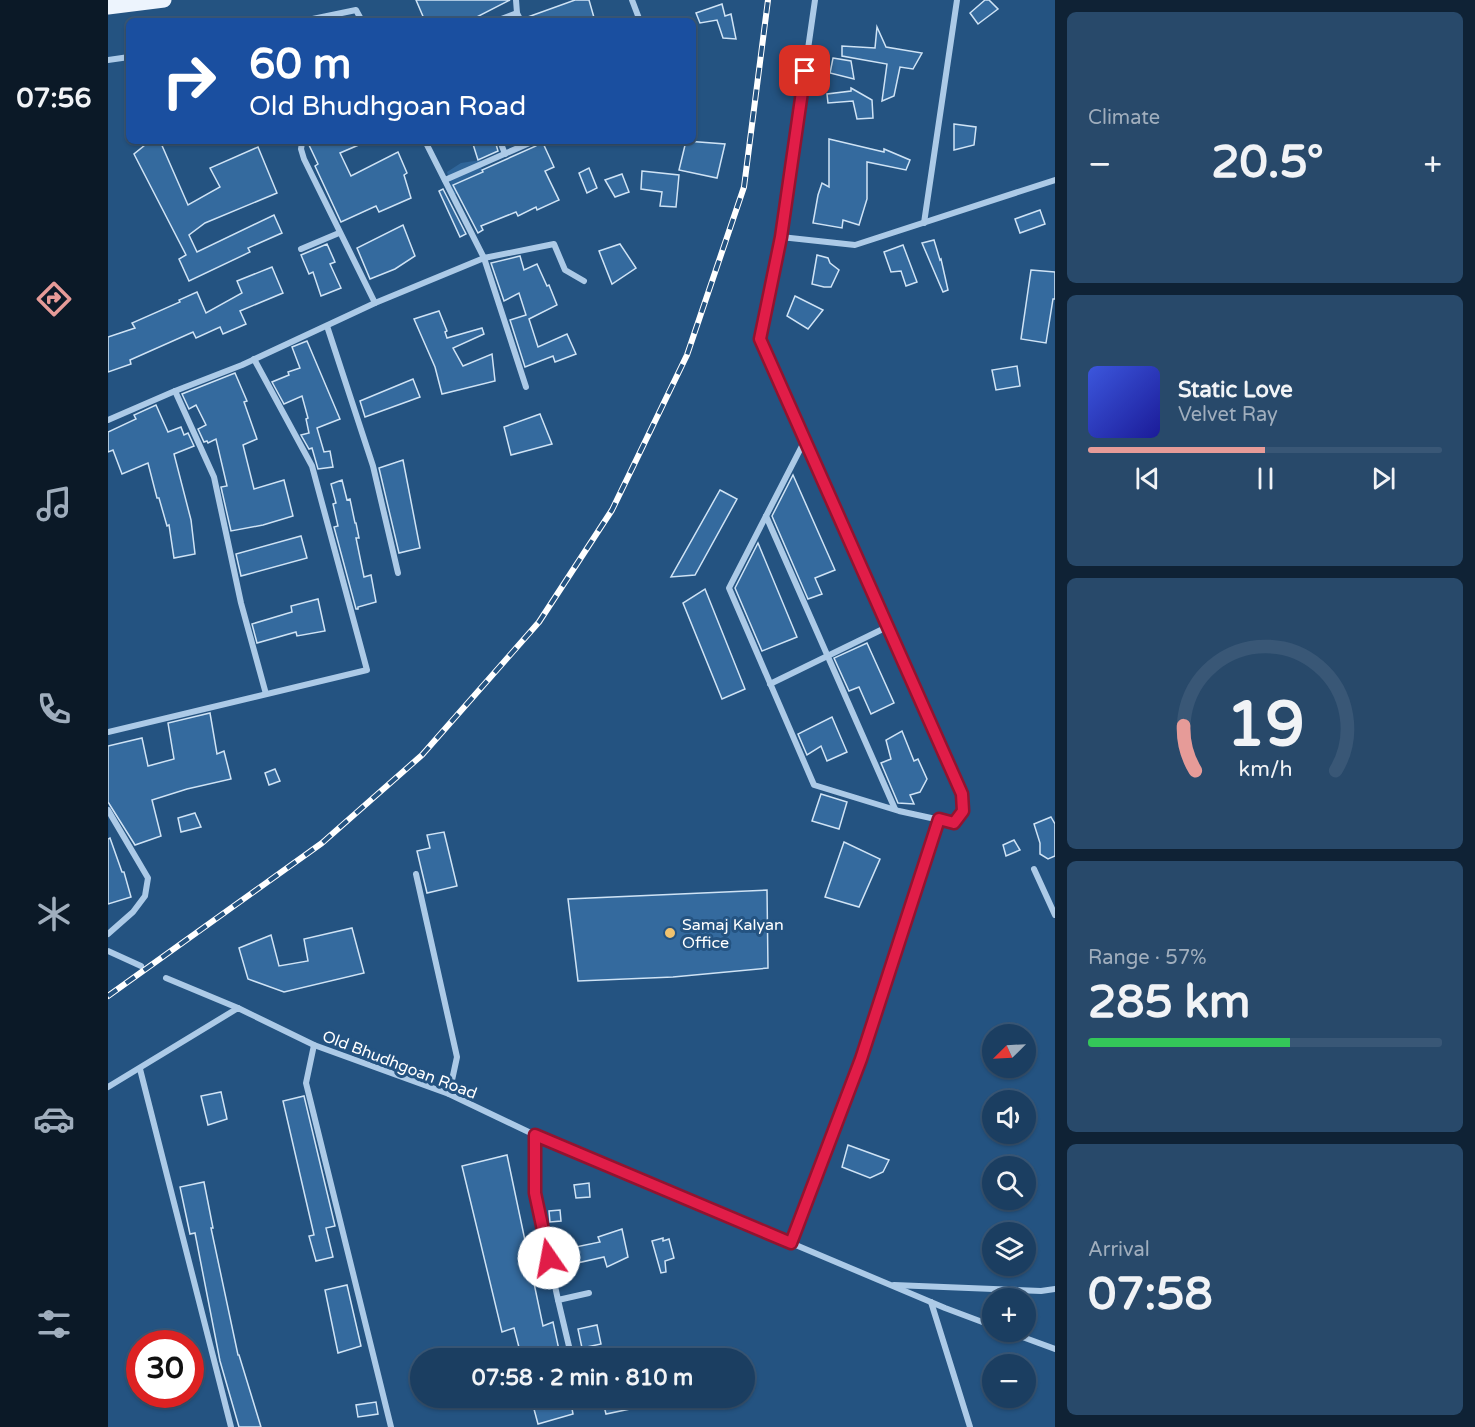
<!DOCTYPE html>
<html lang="en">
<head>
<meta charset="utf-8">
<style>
	:root { --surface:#1b3e61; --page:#28496a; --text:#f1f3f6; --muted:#a0aebd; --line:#395776; --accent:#e69b98 }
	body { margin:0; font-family:"Varela Round",sans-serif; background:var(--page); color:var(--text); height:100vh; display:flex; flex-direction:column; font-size:22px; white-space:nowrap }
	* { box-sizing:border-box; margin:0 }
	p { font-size:20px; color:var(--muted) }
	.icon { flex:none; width:33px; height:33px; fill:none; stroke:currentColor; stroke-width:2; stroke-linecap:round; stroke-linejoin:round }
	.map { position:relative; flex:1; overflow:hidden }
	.sheet { display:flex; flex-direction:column; gap:12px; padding:12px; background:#0f2235; width:420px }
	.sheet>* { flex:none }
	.top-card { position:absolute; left:18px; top:18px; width:570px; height:126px; border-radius:9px; box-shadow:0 2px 4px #0004,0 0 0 2px var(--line); background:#1a4fa0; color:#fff; overflow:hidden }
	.needle { width:39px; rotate:246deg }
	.fabs { position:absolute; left:874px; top:1024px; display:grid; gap:12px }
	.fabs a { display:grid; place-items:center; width:54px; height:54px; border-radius:50%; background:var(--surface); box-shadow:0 2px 4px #0004,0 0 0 2px var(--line); font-size:30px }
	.speed { position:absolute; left:18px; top:1330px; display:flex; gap:12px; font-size:30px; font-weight:700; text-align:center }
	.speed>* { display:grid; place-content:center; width:78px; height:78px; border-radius:50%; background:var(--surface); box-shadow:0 2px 4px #0004,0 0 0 2px var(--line); line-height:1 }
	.speed .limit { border:9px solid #d22; background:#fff; color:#111 }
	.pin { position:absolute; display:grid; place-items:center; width:51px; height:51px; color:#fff; margin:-26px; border-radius:12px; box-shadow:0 3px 9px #0006 }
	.me { position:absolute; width:66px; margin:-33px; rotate:348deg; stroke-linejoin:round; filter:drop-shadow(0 0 4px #0008) }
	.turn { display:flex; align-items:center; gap:21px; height:126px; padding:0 24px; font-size:27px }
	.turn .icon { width:78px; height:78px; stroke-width:2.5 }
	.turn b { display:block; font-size:42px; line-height:51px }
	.big { font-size:45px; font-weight:700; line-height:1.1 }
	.sheet .widget { flex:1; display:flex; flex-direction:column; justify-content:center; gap:9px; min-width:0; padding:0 21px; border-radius:9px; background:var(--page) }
	.sheet .dial { align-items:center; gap:0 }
	.dial svg { height:156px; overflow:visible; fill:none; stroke:var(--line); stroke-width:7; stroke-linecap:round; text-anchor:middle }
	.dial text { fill:var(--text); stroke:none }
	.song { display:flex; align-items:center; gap:18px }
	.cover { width:72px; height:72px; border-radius:9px; background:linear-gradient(135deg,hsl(230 70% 55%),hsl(240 70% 35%)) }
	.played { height:6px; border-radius:3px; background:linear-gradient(90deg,var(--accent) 50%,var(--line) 50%) }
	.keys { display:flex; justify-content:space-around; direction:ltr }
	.heat { display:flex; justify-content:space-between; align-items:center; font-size:33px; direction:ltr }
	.charge { height:9px; border-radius:4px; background:linear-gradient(90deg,#34c759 57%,var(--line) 0) }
	.trip { position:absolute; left:302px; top:1348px; width:345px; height:60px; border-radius:30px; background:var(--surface); box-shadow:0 2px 4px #0004,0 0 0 2px var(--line); font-weight:700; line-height:60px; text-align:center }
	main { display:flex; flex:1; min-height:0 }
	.tab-bar { display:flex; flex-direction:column; width:108px; justify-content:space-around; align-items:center; background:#0b1927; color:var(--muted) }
	.tab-bar .icon { width:42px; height:42px }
	.tab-bar .active { color:var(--accent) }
	.tab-bar b { font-size:27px; color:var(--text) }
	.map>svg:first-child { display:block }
	.green { fill:#2f6599 }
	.building { fill:#346a9e; stroke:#cfe3f5; stroke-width:1.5 }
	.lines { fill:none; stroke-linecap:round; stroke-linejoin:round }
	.street { stroke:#accae7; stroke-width:6 }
	.primary { stroke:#edf4fd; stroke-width:15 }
	.rail-casing { stroke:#fff; stroke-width:6 }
	.rail { stroke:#245381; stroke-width:4; stroke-dasharray:11; stroke-linecap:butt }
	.route-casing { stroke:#92132f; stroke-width:15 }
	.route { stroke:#e11d48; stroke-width:10 }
	.poi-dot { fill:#f1c36f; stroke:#245381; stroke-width:2 }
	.labels { text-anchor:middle; stroke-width:6; stroke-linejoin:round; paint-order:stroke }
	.poi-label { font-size:16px; fill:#fff; stroke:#245381; text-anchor:start }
	.street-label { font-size:16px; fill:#fff; stroke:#245381 }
</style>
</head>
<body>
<main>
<nav class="tab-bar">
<b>07:56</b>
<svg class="icon active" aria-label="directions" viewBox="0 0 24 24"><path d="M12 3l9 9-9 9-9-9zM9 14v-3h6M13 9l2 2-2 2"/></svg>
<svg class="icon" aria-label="music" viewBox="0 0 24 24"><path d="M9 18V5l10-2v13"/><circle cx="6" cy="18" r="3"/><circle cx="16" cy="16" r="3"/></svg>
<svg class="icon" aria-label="phone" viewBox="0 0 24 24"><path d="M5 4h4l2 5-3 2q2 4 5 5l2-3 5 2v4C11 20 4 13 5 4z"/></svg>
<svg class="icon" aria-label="climate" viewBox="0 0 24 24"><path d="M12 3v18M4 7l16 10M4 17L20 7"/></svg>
<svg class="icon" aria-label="car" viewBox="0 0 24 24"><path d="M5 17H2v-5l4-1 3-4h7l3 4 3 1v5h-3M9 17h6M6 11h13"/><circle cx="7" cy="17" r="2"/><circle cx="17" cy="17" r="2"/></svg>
<svg class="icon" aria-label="filters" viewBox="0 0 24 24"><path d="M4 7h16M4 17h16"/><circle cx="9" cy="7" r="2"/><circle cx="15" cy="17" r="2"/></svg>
</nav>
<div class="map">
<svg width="947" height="1427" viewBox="0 0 947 1427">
	<rect width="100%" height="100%" fill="#245381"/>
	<path class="green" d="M373,160l1,24 -28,11 -7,-23 14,-9z"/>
	<g class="building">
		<path d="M308,0h94l-41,21h-44z"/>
		<path d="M467,0h14l6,21h-69l-1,-3z"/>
		<path d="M877,0h4l9,9 -20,15 -8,-11z"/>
		<path d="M614,4l3,12 6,-2 5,25 -13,-1 -6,-18 -17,3 -4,-10z"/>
		<path d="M769,27l9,20 36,6 -9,16 -13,-2 -6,29 -12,5 5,-37 -45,-8v-10l33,2z"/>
		<path d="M725,58l18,3 3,18 -24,-6z"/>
		<path d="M743,88l21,12 1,18 -16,1 -4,-18 -25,2 -1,-9 24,-3z"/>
		<path d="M846,124l22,3 -2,18 -20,5z"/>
		<path d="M721,139l55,13v-3l26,11 -4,10 -39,-8v37l-8,26 -16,-5 -1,8 -29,-5 5,-28 4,-12 7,4z"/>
		<path d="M42,141h10l28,64 32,-18 -10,-19 48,-21 19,46 -72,30 -16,12 8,17 77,-37 8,18 -34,15 2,4 -61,29 -10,-22 7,-4 -52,-101z"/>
		<path d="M203,141h57l-28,12 11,23 47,-24 9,21 -3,2 7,23 -32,14 -3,-6 -35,16 -26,-56 3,-2 -9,-19z"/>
		<path d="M364,141h23l3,10 -20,9z"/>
		<path d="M431,141h3l12,26 -9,4 14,29 -22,10 -1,-3 -18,9 -2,-4 -35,14 2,4 -5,3 -25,-48 30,-13 -1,-2 54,-24z"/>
		<path d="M578,141l39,3 -8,34 -38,-8z"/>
		<path d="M481,168l8,20 -10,5 -8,-20z"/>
		<path d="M534,171l37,4 -3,32 -16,-1 2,-14 -21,-3z"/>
		<path d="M514,174l7,18 -14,5 -10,-17z"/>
		<path d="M335,189l23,45 -6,3 -21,-46z"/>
		<path d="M932,210l5,14 -25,9 -5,-14z"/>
		<path d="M295,225l12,31 -20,13 -25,10 -13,-31z"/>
		<path d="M826,240l6,20 1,-1 7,31 -5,2 -21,-49z"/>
		<path d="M219,244l8,18 -5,2 11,24 -20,8 -8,-24 -4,2 -8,-19z"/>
		<path d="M512,244l16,24 -24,16 -13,-33z"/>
		<path d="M795,245l14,37 -11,4 -5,-15 -10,1 -7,-20z"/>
		<path d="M709,255l11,3 2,5 9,7 -8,17h-7l-12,-3z"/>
		<path d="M412,256l4,14 13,-6 10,22 2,-1 8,20 -28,14 9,28 29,-13 9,20 -21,8 -2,-6 -28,11 -15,-47 16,-5 -7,-22 -15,8 -13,-38z"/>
		<path d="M164,267l11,26 -43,18 6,13 -23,10 -3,-7 -24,11 -3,-6 -63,28 1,4 -23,8v-35l27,-9 -3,-5 48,-21 -1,-2 18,-8 9,21 36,-20 -5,-12z"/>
		<path d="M923,270l24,2v27h-2l-7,44 -25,-4z"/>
		<path d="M687,296l28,14 -15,19 -21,-13z"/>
		<path d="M331,311l8,20 -2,1 2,6 35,-10 2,6 -31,14 10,18 29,-12 3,27 -53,13 -7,-27 -21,-48z"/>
		<path d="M199,341l33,78 -23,9 7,24 6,-1 3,16 -15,2 -6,-21 -3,1 -8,-14 8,-2 -3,-14 2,-1 -6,-22 -18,8 -12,-22 17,-7 -1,-3 12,-4 -8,-21z"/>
		<path d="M909,366l3,20 -24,4 -4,-20z"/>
		<path d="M127,373l12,28 -3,1 13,37 -14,6 11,44 30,-9 9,36 -30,9 -32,6 -10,-44 6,-1 -11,-47 -8,4 -1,-2 -3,1 -6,-13 8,-4 -10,-20 -7,4 -7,-15z"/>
		<path d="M305,379l7,18 -55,20 -5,-16z"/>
		<path d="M48,405l12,27 13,-5 3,8 4,-2 6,13 -20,8 17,66 4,34 -21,4 -5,-33 -2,1 -8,-28h-2l-9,-35 -26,11 -9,-24 -5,2v-20l28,-13 -2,-4z"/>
		<path d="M432,414l12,30 -41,11 -7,-28z"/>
		<path d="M295,460l17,88 -21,5 -20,-85z"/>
		<path d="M685,475l42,95 -20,8 7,16 -14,5 -36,-83z"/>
		<path d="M234,480l5,20 3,-1 5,24h1l3,15h-3l8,39 7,-2 5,27 -18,5v2h-2l-22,-82 4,-1 -5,-22 3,-1 -5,-19z"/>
		<path d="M612,490l17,9 -42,76 -24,2z"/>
		<path d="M193,536l6,22 -66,18 -5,-22z"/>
		<path d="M650,543l39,94 -35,14 -27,-63z"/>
		<path d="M597,589l40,100 -23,10 -39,-96z"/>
		<path d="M210,599l7,32 -28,5 -1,-4 -39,11 -5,-19 40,-12 -1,-6z"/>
		<path d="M759,643l27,60 -23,11 -12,-27 -10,4 -15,-33z"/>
		<path d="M102,713l7,41 7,-3 7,28 -44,10 -35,11 9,36 -26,9 -27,-43v-56l34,-8 6,28 26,-7 -6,-36z"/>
		<path d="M724,717l15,35 -20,9 -6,-15 -14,9 -9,-21z"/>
		<path d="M794,731l12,30 4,-2 9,20 -7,13 -10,3 4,9 -16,-1 -17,-40 10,-4 -5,-19z"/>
		<path d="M167,769l5,12 -11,4 -4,-12z"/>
		<path d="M713,794l26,8 -8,27 -27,-8z"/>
		<path d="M87,813l6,14 -20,5 -3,-14z"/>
		<path d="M943,817l4,7v32l-7,3 -8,-5v-11l-6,-19z"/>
		<path d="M336,832l13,54 -30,7 -10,-42 13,-3 -3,-13z"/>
		<path d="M2,838l12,34h2l7,25 -23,7v-65z"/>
		<path d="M906,840l6,10 -14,6 -3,-11z"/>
		<path d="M736,842l36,17 -21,48 -34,-10z"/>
		<path d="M659,890l1,78 -95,9 -95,4 -10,-82z"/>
		<path d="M244,928l12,45 -80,19 -36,-13 -9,-31 32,-13 8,31 29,-5 -4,-22z"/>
		<path d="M113,1092l6,27 -19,6 -7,-29z"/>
		<path d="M196,1096l31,130 -9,2 7,29 -17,4 -7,-25 5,-1 -31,-134z"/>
		<path d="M740,1145l41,15 -6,12 -13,6 -28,-11z"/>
		<path d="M399,1155l36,171 10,-4 8,37h-39l-8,-31 -12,4 -40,-166z"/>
		<path d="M96,1182l9,46h-2l27,127h1l22,72h-22l-19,-66 -25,-128 -5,1 -10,-47z"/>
		<path d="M481,1183l1,14 -14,1 -2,-13z"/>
		<path d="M452,1210l1,11 -11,1 -1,-11z"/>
		<path d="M514,1229l6,28 -21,10 -3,-10 -40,9 -3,-16 39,-8 -2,-5z"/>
		<path d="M555,1238v3l6,-2 5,19 -9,3 1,11 -5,1 -9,-32z"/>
		<path d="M239,1285l14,61 -23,7 -13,-63z"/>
		<path d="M489,1325l4,19 -19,4 -4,-19z"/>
		<path d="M423,1398h39l3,16 -35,10z"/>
		<path d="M494,1398h57v5l-53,11z"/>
		<path d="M268,1402l2,12 -20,3 -2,-12z"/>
	</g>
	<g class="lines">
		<g class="street">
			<path d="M408,0l1,13 4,8"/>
			<path d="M524,0l8,21"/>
			<path d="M195,21l53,-11 6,11"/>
			<path d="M388,21l21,-8"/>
			<path d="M0,60l21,-3"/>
			<path d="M198,141l-4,2 -1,6 3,10 71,144 109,-45 42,129"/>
			<path d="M317,141l59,117 70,-14 11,26 19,11"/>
			<path d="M392,141l5,13"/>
			<path d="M337,180l89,-39"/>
			<path d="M816,223l33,-223"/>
			<path d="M673,237l74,8 200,-65"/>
			<path d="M193,249l38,-16"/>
			<path d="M219,326l46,140 25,107"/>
			<path d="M0,420l67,-29"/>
			<path d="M697,440l-76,148 85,197 85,26 55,12 9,-12 -1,-17 -141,-316 -61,-139 21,-102 34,-237"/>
			<path d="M658,516l129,293"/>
			<path d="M662,684l117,-57"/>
			<path d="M158,694l-25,-91 -27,-126 -39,-86 67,-26 133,-62"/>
			<path d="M0,732l259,-62 -55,-204 -58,-107"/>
			<path d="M0,810l40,68 -3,18 -12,16 -25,22"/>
			<path d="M926,869l21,46"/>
			<path d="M308,874l41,183 -8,37"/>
			<path d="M0,951l33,15"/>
			<path d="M58,978l72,30"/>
			<path d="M206,1045l-8,38 85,344"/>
			<path d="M32,1069l91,358"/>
			<path d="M0,1087l130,-79 76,37 135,49 86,41 410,173 48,18"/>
			<path d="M427,1135v58l23,107 31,-7"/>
			<path d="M683,1243l70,-184 78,-240"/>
			<path d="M786,1285l147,6 14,-2"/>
			<path d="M450,1300l14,59"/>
			<path d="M823,1302l39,125"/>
			<path d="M901,1332l46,17"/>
			<path d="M473,1398l1,4"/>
		</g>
		<path class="primary" d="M0,7l56,-7"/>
		<g class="rail-casing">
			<path id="rail" d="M0,996l214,-153 100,-88 117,-133 73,-112 75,-155 57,-168 24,-187"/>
		</g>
		<use href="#rail" class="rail"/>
	</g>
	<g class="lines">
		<g class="route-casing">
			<path id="route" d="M441,1258l-14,-65v-58l256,108 70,-184 78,-240 15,4 9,-12 -1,-17 -202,-455 21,-102 24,-166"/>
		</g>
		<use href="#route" class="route"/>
	</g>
	<circle class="poi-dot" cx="562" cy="933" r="6"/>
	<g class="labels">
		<g class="poi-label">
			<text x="574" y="930">Samaj Kalyan<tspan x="574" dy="18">Office</tspan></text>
		</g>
		<g class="street-label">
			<text transform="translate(292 1064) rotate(21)" y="6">Old Bhudhgoan Road</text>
		</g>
	</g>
</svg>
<div class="fabs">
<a><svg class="needle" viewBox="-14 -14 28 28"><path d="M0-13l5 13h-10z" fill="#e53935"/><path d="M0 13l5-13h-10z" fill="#a0aebd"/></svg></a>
<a><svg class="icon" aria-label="sound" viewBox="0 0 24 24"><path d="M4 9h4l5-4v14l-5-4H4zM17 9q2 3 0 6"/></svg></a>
<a><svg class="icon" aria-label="search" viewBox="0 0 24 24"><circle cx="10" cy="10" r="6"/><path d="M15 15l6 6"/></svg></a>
<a><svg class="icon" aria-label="layers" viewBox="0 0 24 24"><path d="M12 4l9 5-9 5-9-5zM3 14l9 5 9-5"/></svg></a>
<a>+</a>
<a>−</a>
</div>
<div class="speed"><div class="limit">30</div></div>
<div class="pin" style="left:697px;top:71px;background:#d93025"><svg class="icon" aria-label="arrive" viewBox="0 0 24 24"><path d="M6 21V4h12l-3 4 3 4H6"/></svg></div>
<svg class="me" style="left:441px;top:1258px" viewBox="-20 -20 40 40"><circle r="19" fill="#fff"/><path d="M0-13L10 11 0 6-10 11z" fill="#e11d48"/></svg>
<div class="trip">07:58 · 2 min · 810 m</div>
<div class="top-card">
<div class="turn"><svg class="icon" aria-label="right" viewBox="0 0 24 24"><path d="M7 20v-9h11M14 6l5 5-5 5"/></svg><div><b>60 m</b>Old Bhudhgoan Road</div></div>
</div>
</div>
<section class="sheet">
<div class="widget"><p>Climate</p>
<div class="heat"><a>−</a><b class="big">20.5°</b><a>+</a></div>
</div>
<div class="widget">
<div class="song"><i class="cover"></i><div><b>Static Love</b><p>Velvet Ray</p></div></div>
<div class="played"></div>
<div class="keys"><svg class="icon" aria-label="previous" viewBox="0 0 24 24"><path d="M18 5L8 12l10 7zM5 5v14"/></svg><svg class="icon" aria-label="pause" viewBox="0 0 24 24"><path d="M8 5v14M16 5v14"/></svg><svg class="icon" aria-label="next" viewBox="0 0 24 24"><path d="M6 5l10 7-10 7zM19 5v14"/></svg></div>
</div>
<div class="widget dial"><svg viewBox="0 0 100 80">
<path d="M14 69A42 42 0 1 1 86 69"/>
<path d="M14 69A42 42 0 0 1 8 46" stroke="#e69b98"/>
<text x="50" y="56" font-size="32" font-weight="700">19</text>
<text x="50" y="72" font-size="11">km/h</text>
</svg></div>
<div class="widget"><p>Range · 57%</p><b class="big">285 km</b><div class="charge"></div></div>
<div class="widget"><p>Arrival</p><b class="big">07:58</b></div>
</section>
</main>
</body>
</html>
